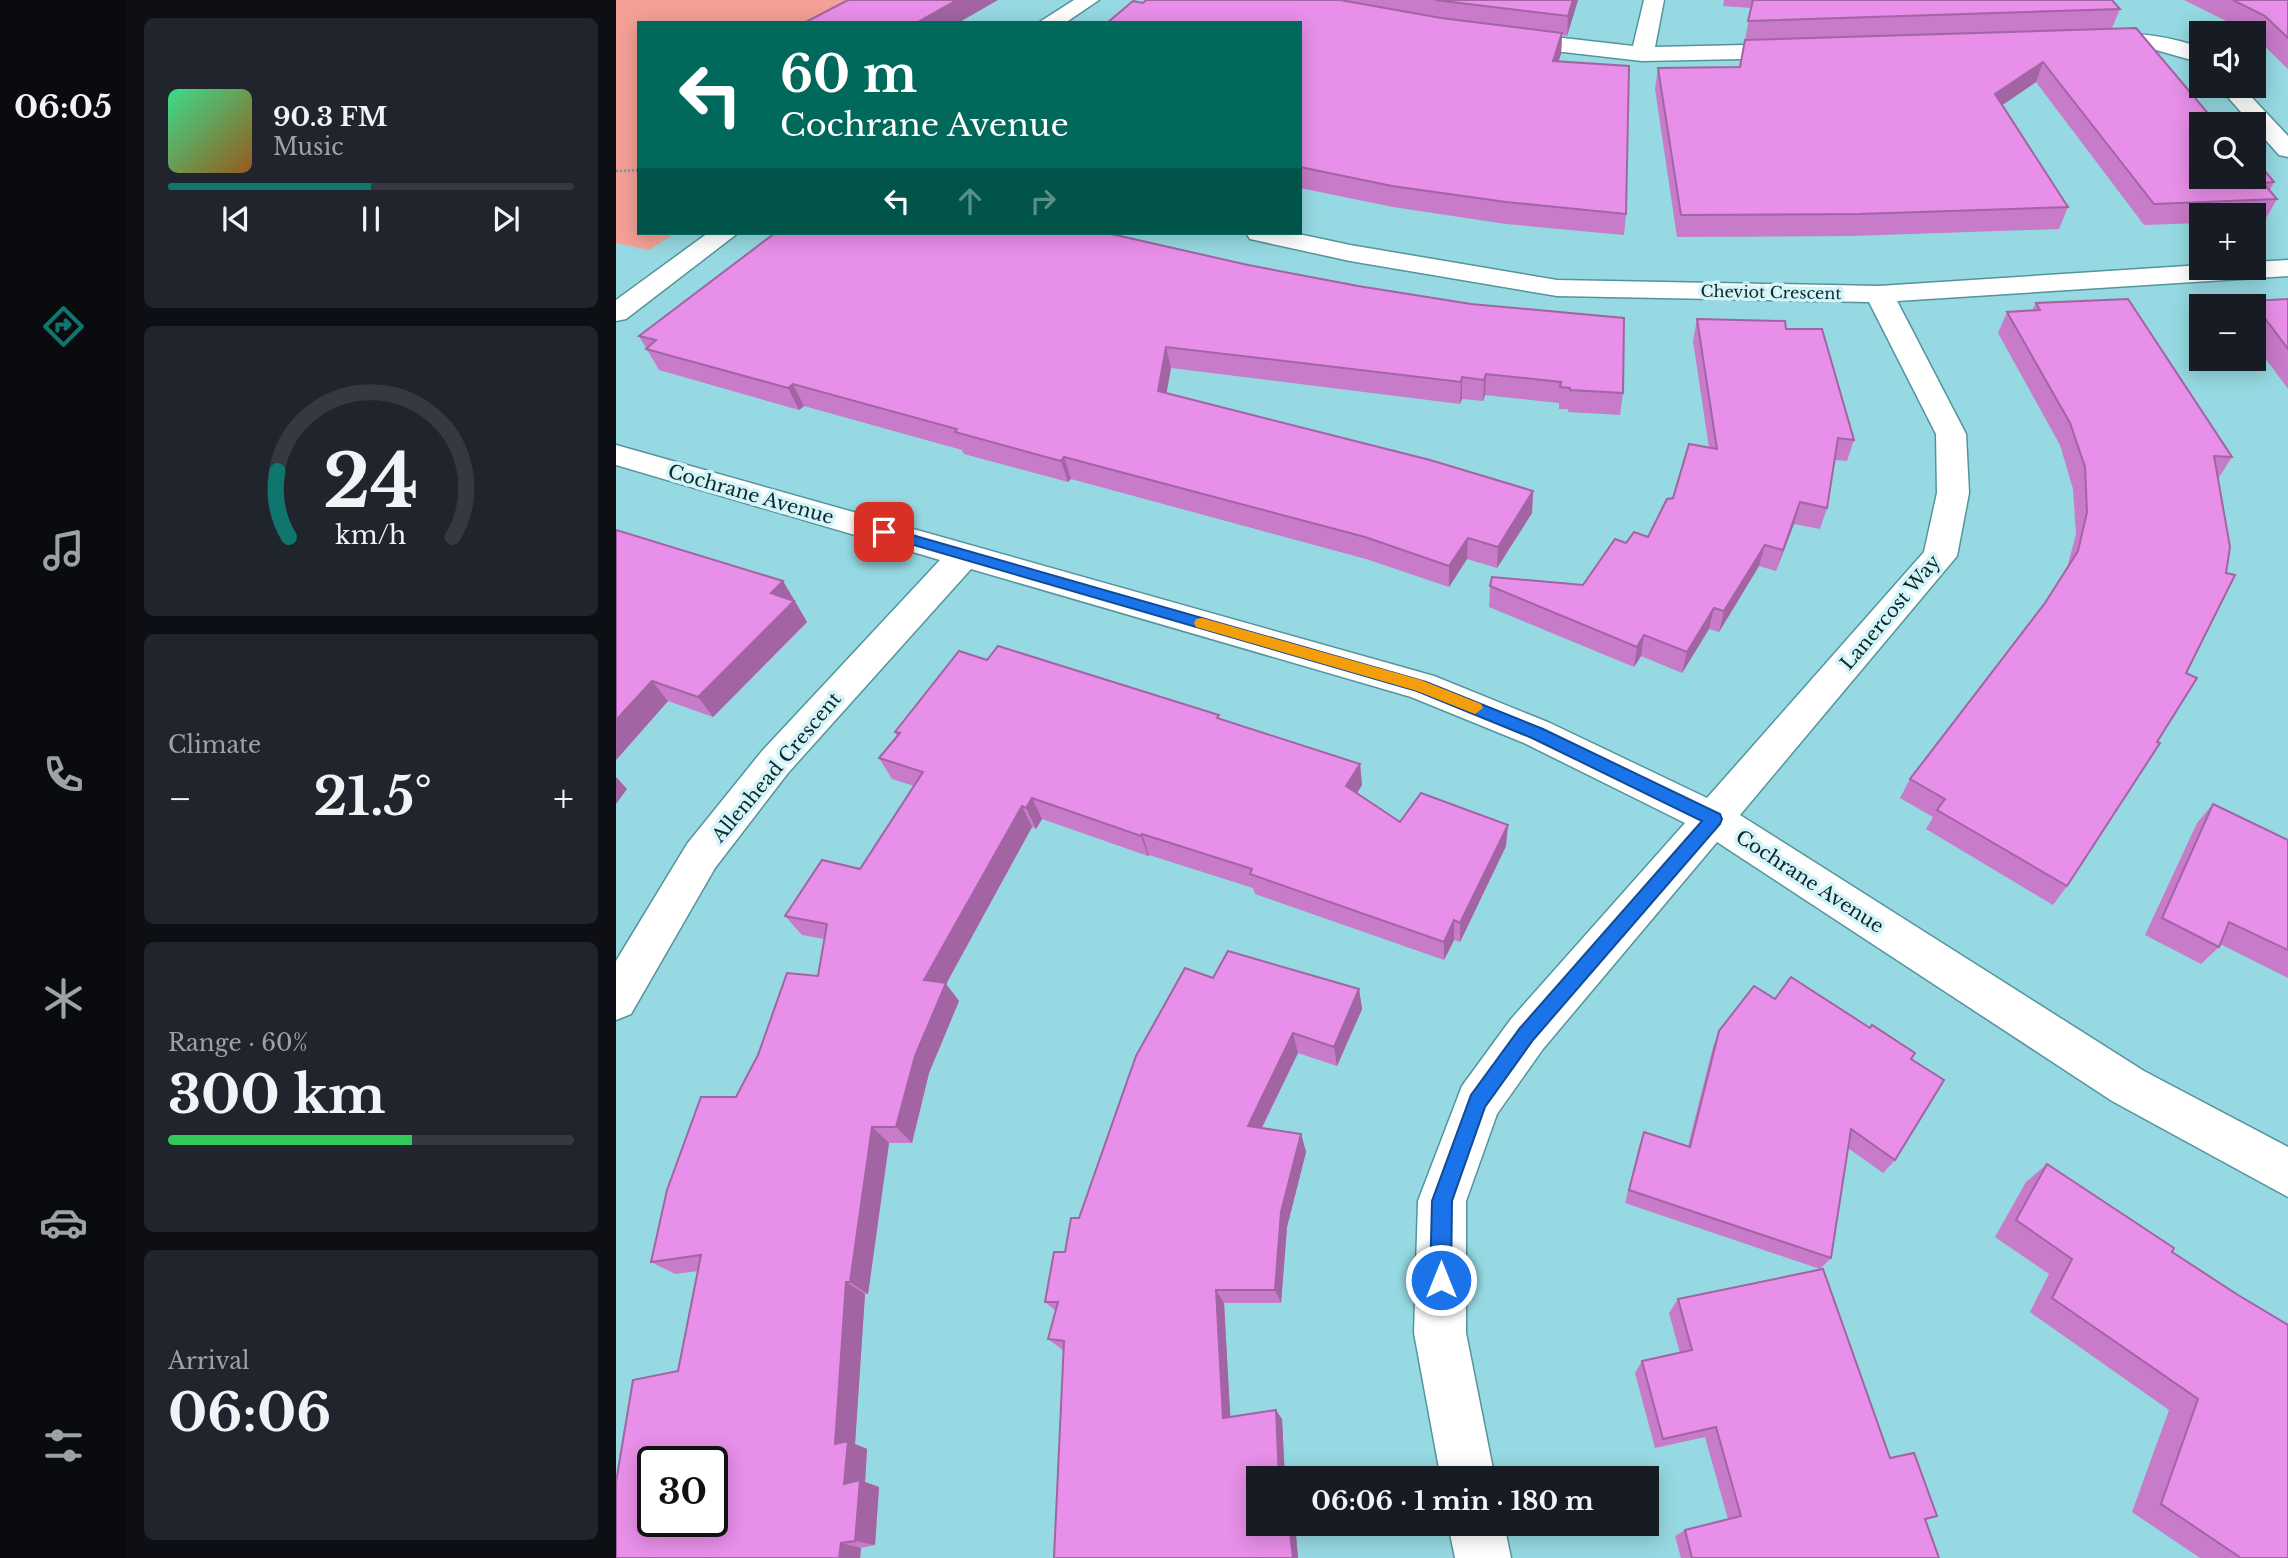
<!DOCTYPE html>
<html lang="en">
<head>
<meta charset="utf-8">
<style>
	:root { --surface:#171b24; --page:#20242c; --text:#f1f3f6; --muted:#9ea1a6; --line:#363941; --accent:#0f766e }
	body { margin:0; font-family:"Libre Baskerville",serif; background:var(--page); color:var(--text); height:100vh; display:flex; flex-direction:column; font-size:26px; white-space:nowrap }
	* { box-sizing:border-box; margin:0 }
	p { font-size:23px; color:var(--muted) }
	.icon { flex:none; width:38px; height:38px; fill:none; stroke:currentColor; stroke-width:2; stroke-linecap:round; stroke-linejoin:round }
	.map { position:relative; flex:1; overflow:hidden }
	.panel { display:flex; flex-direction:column; gap:18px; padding:18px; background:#0d0f14; width:490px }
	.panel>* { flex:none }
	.guide { position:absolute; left:21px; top:21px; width:665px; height:214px; border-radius:0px; box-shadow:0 4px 18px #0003; background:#00695c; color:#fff; overflow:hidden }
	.fabs { position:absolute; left:1573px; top:21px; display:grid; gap:14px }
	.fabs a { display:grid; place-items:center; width:77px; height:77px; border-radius:0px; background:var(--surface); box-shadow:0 4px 18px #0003; font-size:35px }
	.speed { position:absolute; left:21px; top:1446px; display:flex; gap:14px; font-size:35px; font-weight:700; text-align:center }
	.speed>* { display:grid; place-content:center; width:91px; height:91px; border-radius:50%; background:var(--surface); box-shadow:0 4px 18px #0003; line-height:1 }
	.speed .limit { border:4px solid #111; border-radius:10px; background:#fff; color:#111 }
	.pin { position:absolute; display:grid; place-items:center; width:60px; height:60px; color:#fff; margin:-30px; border-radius:14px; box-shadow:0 4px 10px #0006 }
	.me { position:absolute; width:77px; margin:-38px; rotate:0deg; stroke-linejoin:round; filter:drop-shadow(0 0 5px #0008) }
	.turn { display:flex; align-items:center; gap:24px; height:147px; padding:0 28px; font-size:32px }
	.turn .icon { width:91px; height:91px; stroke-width:2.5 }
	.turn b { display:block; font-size:49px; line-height:60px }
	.lanes { display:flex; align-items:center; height:66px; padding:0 28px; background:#0003; justify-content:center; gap:35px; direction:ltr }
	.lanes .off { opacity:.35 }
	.big { font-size:52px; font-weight:700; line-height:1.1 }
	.panel .tile { flex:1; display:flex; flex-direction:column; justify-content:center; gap:10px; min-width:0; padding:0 24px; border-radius:10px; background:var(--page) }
	.panel .dial { align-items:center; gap:0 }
	.dial svg { height:182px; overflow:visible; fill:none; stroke:var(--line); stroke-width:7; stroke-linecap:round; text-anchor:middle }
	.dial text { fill:var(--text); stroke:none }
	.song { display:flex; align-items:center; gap:21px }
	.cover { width:84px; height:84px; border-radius:10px; background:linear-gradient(135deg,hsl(150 70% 55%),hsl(30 70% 35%)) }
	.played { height:7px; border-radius:4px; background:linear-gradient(90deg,var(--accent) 50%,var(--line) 50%) }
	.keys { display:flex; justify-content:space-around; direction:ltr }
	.heat { display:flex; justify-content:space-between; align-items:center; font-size:38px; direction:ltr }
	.charge { height:10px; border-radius:5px; background:linear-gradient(90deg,#34c759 60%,var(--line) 0) }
	.trip { position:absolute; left:630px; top:1466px; width:413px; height:70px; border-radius:0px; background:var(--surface); box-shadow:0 4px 18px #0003; font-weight:700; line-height:70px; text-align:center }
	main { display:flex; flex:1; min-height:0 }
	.tab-bar { display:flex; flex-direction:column; width:126px; justify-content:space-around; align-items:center; background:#090b0e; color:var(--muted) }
	.tab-bar .icon { width:49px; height:49px }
	.tab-bar .on { color:var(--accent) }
	.tab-bar b { font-size:32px; color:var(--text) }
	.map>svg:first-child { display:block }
	.green { fill:#f4a097 }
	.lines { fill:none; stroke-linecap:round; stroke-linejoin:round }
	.street-casing { stroke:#53949d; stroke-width:3 }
	.secondary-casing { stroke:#53949d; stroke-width:3 }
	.path { stroke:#679ca4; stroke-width:2.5; stroke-dasharray:2 2; stroke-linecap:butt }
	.street { fill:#fff; fill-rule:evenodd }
	.secondary { fill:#fff; fill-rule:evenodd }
	.wall { fill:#c87bc8 }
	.shaded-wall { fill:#a264a3 }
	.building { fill:#e88fe9; stroke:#a264a3; stroke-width:2; fill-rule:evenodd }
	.route { fill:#1a73e8; stroke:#114b97; stroke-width:2 }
	.slow { fill:#f59e0b }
	.labels { text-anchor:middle; stroke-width:7; stroke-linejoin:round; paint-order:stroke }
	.far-street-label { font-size:16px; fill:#0c282c; stroke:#d3f4f8 }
	.street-label { font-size:19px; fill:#0c282c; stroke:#d3f4f8 }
</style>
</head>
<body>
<main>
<nav class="tab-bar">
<b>06:05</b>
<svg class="icon on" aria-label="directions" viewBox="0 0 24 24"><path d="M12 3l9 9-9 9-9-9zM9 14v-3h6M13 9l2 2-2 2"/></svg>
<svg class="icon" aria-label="music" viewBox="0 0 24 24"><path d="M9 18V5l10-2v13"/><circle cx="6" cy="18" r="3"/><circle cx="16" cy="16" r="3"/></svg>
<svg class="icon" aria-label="phone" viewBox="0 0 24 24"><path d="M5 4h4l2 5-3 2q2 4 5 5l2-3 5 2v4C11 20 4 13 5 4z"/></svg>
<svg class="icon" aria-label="climate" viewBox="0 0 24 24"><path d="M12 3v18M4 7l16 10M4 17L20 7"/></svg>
<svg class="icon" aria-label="car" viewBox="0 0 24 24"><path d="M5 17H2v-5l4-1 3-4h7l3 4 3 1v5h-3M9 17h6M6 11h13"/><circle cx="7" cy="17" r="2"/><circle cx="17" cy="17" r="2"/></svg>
<svg class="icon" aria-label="filters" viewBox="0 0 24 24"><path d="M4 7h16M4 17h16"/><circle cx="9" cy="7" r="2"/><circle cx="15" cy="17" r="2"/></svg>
</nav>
<section class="panel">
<div class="tile">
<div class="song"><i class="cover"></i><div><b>90.3 FM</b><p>Music</p></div></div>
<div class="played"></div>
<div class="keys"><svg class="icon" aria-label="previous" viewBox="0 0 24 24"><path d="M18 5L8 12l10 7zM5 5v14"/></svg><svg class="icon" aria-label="pause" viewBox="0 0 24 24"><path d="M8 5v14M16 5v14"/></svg><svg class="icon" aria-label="next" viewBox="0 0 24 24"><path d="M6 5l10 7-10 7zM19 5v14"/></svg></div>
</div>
<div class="tile dial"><svg viewBox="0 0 100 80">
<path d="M14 69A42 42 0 1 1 86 69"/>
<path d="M14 69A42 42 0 0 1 9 40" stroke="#0f766e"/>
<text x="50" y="56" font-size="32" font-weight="700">24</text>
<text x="50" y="72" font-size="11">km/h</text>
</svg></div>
<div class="tile"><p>Climate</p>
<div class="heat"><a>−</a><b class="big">21.5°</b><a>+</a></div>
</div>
<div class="tile"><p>Range · 60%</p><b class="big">300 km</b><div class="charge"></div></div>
<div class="tile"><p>Arrival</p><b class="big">06:06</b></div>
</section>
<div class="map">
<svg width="1672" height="1558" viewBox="0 0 1672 1558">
	<rect width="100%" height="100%" fill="#96d9e2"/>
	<path class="green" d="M0,0h244l-44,23h-177v210h37l-27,17 -33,-7z"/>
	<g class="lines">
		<g class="street-casing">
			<g id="street">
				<path d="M1028,0h20l-9,47 138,-3 8,2 3,5 -3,5 -8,2 -151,3 -131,-15 -8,-2 -3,-5 3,-5 8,-2 122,14z"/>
				<path d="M1478,33c37,-1 73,2 108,15v15l-53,-15 -63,-3 -3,-5 3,-5z"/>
				<path d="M1602,86h23l47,50v21l-9,-2z"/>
				<path d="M630,233h48l56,12 207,35 322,6 323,-21v3h52v-6l34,-2v16l-391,25 69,133 3,59 -12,63 -217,259 404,256 144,76v50l-176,-96 -395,-259 -174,207 -46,65 -31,87v132l29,146h-54l-27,-146 4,-132 44,-115 49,-67 174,-196 -161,-80 -113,-46 -440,-128 -183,204 -73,95 -84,146 -15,6v-59l71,-117 75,-93 178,-191 -324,-95v-20l818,231 116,47 157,75 217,-246 13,-59 -1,-59 -67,-132 -312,-6 -207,-35 -100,-22z"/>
				<path d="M832,1524h56l7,34h-56z"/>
			</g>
		</g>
		<g class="secondary-casing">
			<g id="secondary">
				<path d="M458,0h25l-34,23h-27z"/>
				<path d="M92,233h30l-112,86 -10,2v-21z"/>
			</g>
		</g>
		<path class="path" d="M0,171l23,-1"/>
		<use href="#street" class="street"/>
		<use href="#secondary" class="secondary"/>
	</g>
	<g class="wall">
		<path d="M530,0h432l-11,36 -5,-1 -1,19 -3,7 68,153 -2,21 -118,-11 -113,-17 -93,-19v-165l-157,-20z"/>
		<path d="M1108,0h388l8,9 -8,19 90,96 72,58 -4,8 7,9 -12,21 -11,1v-6h-52v8l-58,2 -108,-143 -34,23 66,102 -9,22 -206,7 -176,1 -22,-148 3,-21 82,-1 11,-59 -28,-2z"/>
		<path d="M1568,0h104v69l-34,-33v-3h-4z"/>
		<path d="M159,233l848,160 -3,22 -52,-3v-3h-9v-6l-74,-8 -2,6 -21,-2 -2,5 -289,-36 -5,25 367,98 -1,22 -35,55 -30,-9 -18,28 -83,-28 -295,-80 -3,3 -104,-28 -2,-4 -158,-44 -5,4 -140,-40 -20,-34z"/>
		<path d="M1672,299v90l-34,-46v-37h-6l4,-5z"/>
		<path d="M1420,303l196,154 -14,22 -151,407 -14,19 -127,-76 7,-12 -33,-19 10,-19 135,-176 22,-35 9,-34 -3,-45 -13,-44 -62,-112 9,-21 25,-2z"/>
		<path d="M1081,319l89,10 68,111 -7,21 -12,-1 -8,48 -7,21 -26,-5 -18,47 -17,-5 -40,66 -10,-3 -27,44 -41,-17 -7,11 -145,-60 1,-21 93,-1 43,-42 22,-6 25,-39 36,-50 -16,-107z"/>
		<path d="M0,530l167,51 24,41 -94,95 -45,-16 -52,59z"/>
		<path d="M371,660l233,59 140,45 2,21 -5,8 43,29 106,24 -46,96 -6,-2 -10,20 -189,-66 -2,-6 -104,-33 -1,1 -106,-37 -6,10 -4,-2 -86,157 13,17 -30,72 -17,70h-23l-21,151h-3l-10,150 12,5 -2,33 14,5 -4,58 -14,3 -1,10h-244l62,-187 20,-100 -23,3 -24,-12 85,-165 82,-121 6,-37 -22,-4 -17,-19 75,-47 54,-83 -22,-7 -13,-21 18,-22 -2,-4z"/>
		<path d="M1597,804l75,36v138l-68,-34 -1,3 -18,17 -56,-29 52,-112z"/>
		<path d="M597,978l146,11 3,20 -25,57 -39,-13 -36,75 39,6 5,18 -19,75 -6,76h-57l6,114 52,2 3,60h-27v45h37l3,34h-244l10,-207 -16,-12 8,-28 -11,-9 34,-84z"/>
		<path d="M1159,999l136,60 -16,101 -12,13 -35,-25 -17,110 -11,11 70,189 47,58 -12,4 14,38h-258l-6,-22 10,-6 43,-11 -23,-82 -50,11 -20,-75 7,-12 38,-8 -11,-40 9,-14 142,-30 -195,-66 14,-56 5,-15 44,14 25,-99 6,-16z"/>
		<path d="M1431,1164l125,88 116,306h-88l-68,-46 37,-102 -139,-98 19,-38 -54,-37 31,-55z"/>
	</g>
	<g class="shaded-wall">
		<path d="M341,0h41l-40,23h-42z"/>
		<path d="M957,0h5l-11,36 1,-20z"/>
		<path d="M946,33l-1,21 -9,27 1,-20z"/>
		<path d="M1427,62l-7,20 -48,33 7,-21z"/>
		<path d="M550,347l5,21 -8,45 -5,-22z"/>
		<path d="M870,374l-1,21 -2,6 1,-21z"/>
		<path d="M846,377v22l-2,5 1,-22z"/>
		<path d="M177,384l11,22 -5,4 -11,-22z"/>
		<path d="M448,457l7,22 -3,3 -7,-21z"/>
		<path d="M917,491l-1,22 -35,55 1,-21z"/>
		<path d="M1184,502l-6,22 -18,47 7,-21z"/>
		<path d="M852,538l-1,21 -18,28v-21z"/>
		<path d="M1149,545l-6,21 -40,66 5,-21z"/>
		<path d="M167,581l24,41 -94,95 -15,-20 73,-104z"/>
		<path d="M1098,608l-5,21 -27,44 5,-21z"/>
		<path d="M1028,635l-3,21 -7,11 3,-20z"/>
		<path d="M36,681l16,20 -52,59v-40z"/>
		<path d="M744,764l2,21 -14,22 -2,-21z"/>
		<path d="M0,777l11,12 -11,15z"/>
		<path d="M416,798l10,21 -6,10 -10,-21z"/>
		<path d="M406,806l10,21 -86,157 13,17 -30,72 -17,70 -16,-16 28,-147z"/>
		<path d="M892,825l-2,21 -46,96v-19z"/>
		<path d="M526,834l7,21 -1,1 -7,-20z"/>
		<path d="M838,920v20l-10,20v-18z"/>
		<path d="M743,989l3,20 -25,57 -3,-19z"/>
		<path d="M677,1033l5,20 -44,90 -6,-17z"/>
		<path d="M256,1127l17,16 -21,151 -18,-12z"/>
		<path d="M685,1134l5,18 -19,75 -6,76 -6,-13 6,-78z"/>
		<path d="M230,1282l19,12 -10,150 12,5 -2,33 14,5 -4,58 -20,-4 -20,-97z"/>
		<path d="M600,1290l8,13 7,125 -8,-10z"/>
		<path d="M660,1410l6,9 3,60h-6z"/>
		<path d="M673,1524h6l3,34h-5z"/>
		<path d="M225,1543l20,5 -1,10h-21z"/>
	</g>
	<g class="building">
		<path d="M232,0h109l-41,23h-112z"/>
		<path d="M530,0h194l101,18 121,15 -9,28 76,5 -3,148 -120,-12 -114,-16 -92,-19v-144h-193l26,-22 10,2z"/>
		<path d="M819,0h138l-5,16z"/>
		<path d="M1137,0h359l8,9 -372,12z"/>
		<path d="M1617,0h55v38l-23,-22z"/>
		<path d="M1520,28l81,96h-15v53h52v-19l20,24 -11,1 14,16 -123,5 -111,-142 -48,32 73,113 -209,7 -178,1 -23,-147 82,-1 5,-27z"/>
		<path d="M159,233h332l141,32 110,21 113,18 153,14 -1,75 -53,-3v-2l-10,-1 1,-5 -75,-8 -2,6 -22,-3 -1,5 -295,-35 -8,44 272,69 103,31 -35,56 -30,-9 -19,28 -84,-29 -301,-80 -3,4 -106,-29 2,-3 -164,-45 -5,4 -142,-39 10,-9 -17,-4z"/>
		<path d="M1512,299l104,158 -18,-1 16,91 -4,26 9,2 -49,98 11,5 -40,64 3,1 -93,143 -130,-76 8,-11 -35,-20 135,-176 33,-52 9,-39 -2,-45 -15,-44 -63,-111 33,-2 -4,-7z"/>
		<path d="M1672,299v50l-36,-48z"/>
		<path d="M1081,319l88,2 1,8h36l32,111 -16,-2 -11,70 -27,-6 -17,48 -18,-5 -41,66 -10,-3 -27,44 -43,-17 -7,12 -147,-61 2,-9 91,8 32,-46 11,4 8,-11 14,5 19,-38 6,-1 16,-54 28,5z"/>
		<path d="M0,530l167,51 -12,12 23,8 -96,96 -46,-16 -36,39z"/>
		<path d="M382,646l221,69 -2,3 143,46 -14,22 54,36 21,-29 87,32 -48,98 -6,-3 -10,22 -194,-68 2,-5 -110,-35 -1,2 -109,-38 -6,10 -4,-2 -98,174 22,3 -31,73 -19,71h-24l-22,155h-4l-11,162 13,-3 -4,43 16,-4 -5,61 -14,2 -2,15h-223v-76l17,-102 45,-9 23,-116 -50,7 16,-72 34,-93h35l22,-42 29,-82 31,3 9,-52 -42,-8 37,-56 38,9 63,-97 -44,-14 21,-25 -5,-1 64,-81 28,9zM37,1461h59v60h-59z"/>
		<path d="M1597,804l75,36v110l-59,-28 -10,25 -57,-29z"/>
		<path d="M612,951l131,38 -25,58 -41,-14 -45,93 53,8 -20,78 -6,78h-59l7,128 53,-8 3,69h-21v45h31l4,34h-239l10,-217 -16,-2 10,-37h-13l9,-50h11l6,-34h8l57,-162 49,-88 28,10z"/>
		<path d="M1175,977l79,51 2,-3 43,28 -4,6 33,21 -49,80 -44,-31 -20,129 -202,-68 15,-58 46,15 29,-116 35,-45 21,13z"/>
		<path d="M1431,1164l127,84 -2,4 66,43 50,30v233h-47l-80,-54 37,-105 -146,-101 20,-39 -56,-39z"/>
		<path d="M1207,1269l67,189 24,-5 23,63 -12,3 14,39h-247l-7,-28 56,-14 -25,-89 -53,12 -21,-78 50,-11 -14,-51z"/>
	</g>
	<path class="route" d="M268,527l542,155 117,47 177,85 2,5 -2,5 -187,216 -48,67 -33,94 -1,79 -3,7 -7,3 -8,-3 -3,-7 2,-79 39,-106 49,-67 182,-207 -170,-83 -115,-47 -538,-156 -2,-3z"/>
	<path class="slow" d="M586,618l219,62 60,24 2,4 -8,6 -58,-23 -221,-64 -2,-4 2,-4z"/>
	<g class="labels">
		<g class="far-street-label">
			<text transform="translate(1155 292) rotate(1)" y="6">Cheviot Crescent</text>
		</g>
		<g class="street-label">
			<text transform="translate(135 494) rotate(16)" y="7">Cochrane Avenue</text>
			<text transform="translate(1274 612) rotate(-50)" y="7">Lanercost Way</text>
			<text transform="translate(160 767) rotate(-50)" y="7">Allenhead Crescent</text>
			<text transform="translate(1194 881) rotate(33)" y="7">Cochrane Avenue</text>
		</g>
	</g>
</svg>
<div class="fabs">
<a><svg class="icon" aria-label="sound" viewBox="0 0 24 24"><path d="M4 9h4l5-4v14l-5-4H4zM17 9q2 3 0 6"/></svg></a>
<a><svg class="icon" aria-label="search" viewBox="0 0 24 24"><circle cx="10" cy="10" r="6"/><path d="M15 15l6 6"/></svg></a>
<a>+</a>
<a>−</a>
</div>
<div class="speed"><div class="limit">30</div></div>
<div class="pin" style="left:268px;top:532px;background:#d93025"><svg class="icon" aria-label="arrive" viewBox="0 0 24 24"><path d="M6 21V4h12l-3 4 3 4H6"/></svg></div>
<svg class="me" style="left:825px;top:1280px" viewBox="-20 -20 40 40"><circle r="17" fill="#1a73e8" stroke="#fff" stroke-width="3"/><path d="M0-11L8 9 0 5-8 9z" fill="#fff"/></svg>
<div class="trip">06:06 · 1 min · 180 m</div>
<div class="guide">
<div class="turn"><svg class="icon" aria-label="left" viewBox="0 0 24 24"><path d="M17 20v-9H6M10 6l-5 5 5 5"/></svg><div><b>60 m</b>Cochrane Avenue</div></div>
<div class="lanes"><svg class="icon" aria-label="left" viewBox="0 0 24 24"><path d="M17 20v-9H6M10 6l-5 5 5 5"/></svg><svg class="icon off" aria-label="ahead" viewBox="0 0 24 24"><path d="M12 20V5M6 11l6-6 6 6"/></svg><svg class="icon off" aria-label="right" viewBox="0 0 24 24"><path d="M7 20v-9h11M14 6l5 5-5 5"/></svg></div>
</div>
</div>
</main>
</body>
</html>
